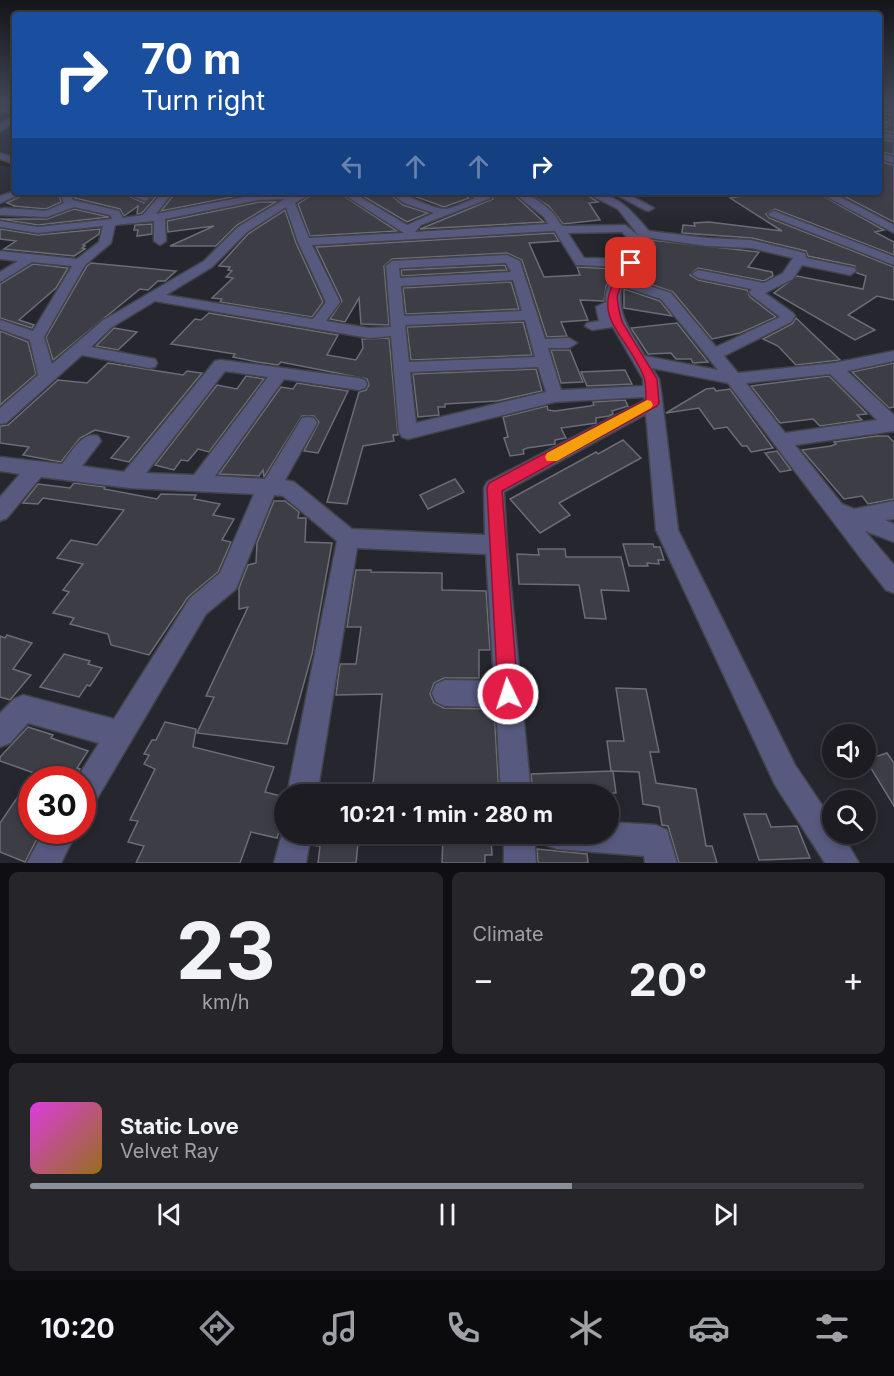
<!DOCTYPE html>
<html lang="en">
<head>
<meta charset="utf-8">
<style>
	:root { --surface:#1c1c22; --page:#25252a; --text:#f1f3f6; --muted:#a0a1a5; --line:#3a3a40; --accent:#8c9099 }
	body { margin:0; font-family:Inter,sans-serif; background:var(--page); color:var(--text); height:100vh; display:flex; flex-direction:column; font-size:22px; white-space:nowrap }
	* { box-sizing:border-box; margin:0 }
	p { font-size:20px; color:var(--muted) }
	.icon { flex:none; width:33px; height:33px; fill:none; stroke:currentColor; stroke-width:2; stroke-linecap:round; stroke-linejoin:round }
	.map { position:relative; height:863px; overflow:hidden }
	.details { display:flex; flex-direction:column; gap:9px; padding:9px; background:#0f0f13; flex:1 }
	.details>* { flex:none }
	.banner { position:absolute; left:12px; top:12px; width:870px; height:183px; border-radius:6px; box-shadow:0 3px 9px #0003,0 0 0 2px var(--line); background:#1a4fa0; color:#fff; overflow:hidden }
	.fabs { position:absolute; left:822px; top:724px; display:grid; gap:12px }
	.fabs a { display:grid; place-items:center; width:54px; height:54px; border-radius:50%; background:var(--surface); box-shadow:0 3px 9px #0003,0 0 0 2px var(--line); font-size:30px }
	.speed { position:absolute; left:18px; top:766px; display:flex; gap:12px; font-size:30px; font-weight:700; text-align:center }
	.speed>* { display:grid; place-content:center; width:78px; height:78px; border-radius:50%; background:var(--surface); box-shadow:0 3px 9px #0003,0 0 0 2px var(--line); line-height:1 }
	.speed .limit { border:9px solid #d22; background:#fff; color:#111 }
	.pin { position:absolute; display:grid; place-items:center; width:51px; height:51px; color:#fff; margin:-26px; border-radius:12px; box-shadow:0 3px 9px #0006 }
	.me { position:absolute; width:66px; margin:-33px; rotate:356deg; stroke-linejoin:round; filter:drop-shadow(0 0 4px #0008) }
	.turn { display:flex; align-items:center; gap:21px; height:126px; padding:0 30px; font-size:27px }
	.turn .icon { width:78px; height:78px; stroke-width:2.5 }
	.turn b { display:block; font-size:42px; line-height:51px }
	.lanes { display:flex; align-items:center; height:57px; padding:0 30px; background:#0003; justify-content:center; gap:30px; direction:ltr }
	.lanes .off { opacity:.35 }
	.big { font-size:45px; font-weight:700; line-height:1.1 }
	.details .card { flex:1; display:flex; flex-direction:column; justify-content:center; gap:9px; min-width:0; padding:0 21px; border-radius:9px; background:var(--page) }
	.details .dial { align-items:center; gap:0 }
	.dial b { font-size:78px; line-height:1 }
	.song { display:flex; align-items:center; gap:18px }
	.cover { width:72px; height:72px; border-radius:9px; background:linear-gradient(135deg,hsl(300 70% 55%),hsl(40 70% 35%)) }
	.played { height:6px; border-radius:3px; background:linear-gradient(90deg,var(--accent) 65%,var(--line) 65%) }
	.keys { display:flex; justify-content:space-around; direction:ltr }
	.heat { display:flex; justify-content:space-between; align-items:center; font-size:33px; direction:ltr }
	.details .tiles { flex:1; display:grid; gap:9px; grid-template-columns:1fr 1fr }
	.card:last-child { grid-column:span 2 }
	.trip { position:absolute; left:274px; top:784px; width:345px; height:60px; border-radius:30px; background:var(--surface); box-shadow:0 3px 9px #0003,0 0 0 2px var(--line); font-weight:700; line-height:60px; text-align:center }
	.menu { display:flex; height:96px; justify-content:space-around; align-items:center; background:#0b0b0e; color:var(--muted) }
	.menu .icon { width:42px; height:42px }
	.menu .active { color:var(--accent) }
	.menu b { font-size:27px; color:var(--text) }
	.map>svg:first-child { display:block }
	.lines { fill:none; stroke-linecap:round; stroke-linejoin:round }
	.canal { fill:#221500; fill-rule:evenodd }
	.building { fill:#3c3d45; stroke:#6b6c75; stroke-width:1.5 }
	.minor-casing { stroke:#424249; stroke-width:3 }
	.minor { fill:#57597e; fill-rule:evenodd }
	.route { fill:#e11d48; stroke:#92132f; stroke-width:1.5 }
	.slow { fill:#f59e0b }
</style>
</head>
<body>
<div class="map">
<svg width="894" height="863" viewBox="0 0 894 863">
	<rect width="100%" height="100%" fill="#26262e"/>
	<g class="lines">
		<path class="canal" d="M0,159l15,3v6l-15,-3z"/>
	</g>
	<g class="building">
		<path d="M879,113l15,2v18l-15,-3v-4l7,1 5,-3 -3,-5 -9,-1z"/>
		<path d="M879,140l15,1v14l-15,-4z"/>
		<path d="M879,161l15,4v57l-58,-30h43z"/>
		<path d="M28,192h30l3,10 -15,7 -33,-3h2l-8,-3z"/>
		<path d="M72,192h48l24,11 8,-6 -10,-5h18l-18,21 -5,1 1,-8 -14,10 -4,-7 -45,-11z"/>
		<path d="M168,192h18l-1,1 72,-1 -96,19 11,-14z"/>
		<path d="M316,192h22l59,39 -87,5 -12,-32z"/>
		<path d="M356,192h31l16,13 25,8 -21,9z"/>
		<path d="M403,192h56l10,6 -25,9z"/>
		<path d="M483,192h28l33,30 -124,7 73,-30 -1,-3z"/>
		<path d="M526,192h56l16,10 -9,1 11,17 -37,4 -14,-18z"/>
		<path d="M737,192h79l68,38 -9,2 19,10v13l-119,-46 -9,5 3,4 125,49v33l-17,-4 -29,19 27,15 -20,10 -81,-47 23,-17 66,13 3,-13 -9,-3 -2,-7 -47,-10 -2,-5 -54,-13 -70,-5 1,-8 12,1 -1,-3 15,-1 73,9 -52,-33 13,-2z"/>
		<path d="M259,202h17l-39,23 -21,21h-46l44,-20 -46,6 -1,-11z"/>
		<path d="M74,209l35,8 -71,8 -38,-6h47z"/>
		<path d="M285,210l11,33 27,59 -11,15 -92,-15 2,-3 -10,-1 21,-20 -7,-1 6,-6 -4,-1 2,-3 -11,-1 29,-32z"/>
		<path d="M152,224v10l-15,2 1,-6h-4l1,-5z"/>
		<path d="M0,229l38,6 62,-6 -1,5 -16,11 2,1 -3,2 3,1 -11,7 -70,-7 12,-8 -16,-2z"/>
		<path d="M554,233l5,8 -30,2 15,34 36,-2 -3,-8 40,2 -11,17 -2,15 -24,-1 8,20 -27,2 6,14 -20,1 -25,-77 -15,-7 -115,6 -8,7 5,59 -28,-1 -2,-26 -14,24 -15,-3 12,-18 -26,-54z"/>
		<path d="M651,240l108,12 -11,15 24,5 1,4 -9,5 -66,-13 -8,7 8,5 49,10 3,7 26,20 -36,16 -28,6 -39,-47 -44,-15 21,-28z"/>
		<path d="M91,263l85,8 -11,10h-7l-10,9 -8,-1 -87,71 -7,-23 41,-71z"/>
		<path d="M33,264l35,4 -12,20 -37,32 15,5 -2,3 -32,-10v-34z"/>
		<path d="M505,265l2,5 -105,6 -1,-6z"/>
		<path d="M511,282l8,27 -113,5 -3,-26z"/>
		<path d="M624,289l36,12 12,15 -48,-8z"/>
		<path d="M209,313l129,22 -11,20 29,5 7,-12 -1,-9 27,-1 9,97h-5l1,6 -31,5 -16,58 -20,-2 32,-110 7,-2 3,-5 -2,-6 -86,-17 -3,3 -21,-3 -24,-5 2,-3 -64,-10 24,-25 6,1z"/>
		<path d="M796,318l44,42 -44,5 -18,-19 -15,-7 29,-15z"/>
		<path d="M523,322l9,33 -121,5 -4,-33z"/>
		<path d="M677,323l31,39 -15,1 -2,-4h-15l-5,-6 -23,1 -17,-26z"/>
		<path d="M114,328l23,4 -19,18 -22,-4z"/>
		<path d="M0,331l28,11 8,32 -36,31z"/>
		<path d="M551,350h19l13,32 -22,1z"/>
		<path d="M108,363l75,12 4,-4 15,2 -73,89 -18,-4 18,-21 -34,-7 -15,8 -19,24 -38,-7 6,-8 -29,-4v-17l8,-1 50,-45 29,3z"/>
		<path d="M894,363v44l-5,1 -37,-36z"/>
		<path d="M536,369l6,22 -45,10 -52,3v3h-7l1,8 -21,2 -5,-43z"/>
		<path d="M625,370l7,14 -45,2 -6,-14z"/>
		<path d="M246,376l18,3 -55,73 -11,-3 -10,12 -7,-1 -7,10 -19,-5 62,-80 20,4z"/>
		<path d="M829,376l38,38 -10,1 5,5 -42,6 -7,-7 -33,4 -29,-37z"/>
		<path d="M297,383l51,8 -30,62 -14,-2 15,-29 -5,-6h-12l-38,61 -1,-7 -4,6 -40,-2 62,-87 12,2z"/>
		<path d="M714,388l2,3 14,-2 43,59 -22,4 -4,-6h-5l-15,-19 -13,2 -15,-21 -33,5 40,-24z"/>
		<path d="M625,400l3,6 -16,5 1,3 -4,2 -13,2v5l-35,5 5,10 -11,2v4l-28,4 -4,2 1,4 -14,2 -6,-18 4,-1 -5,-20 44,-11 1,4 7,1 35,-5 4,-1 -1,-3z"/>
		<path d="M877,436h11l6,6v57l-26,5 -6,-8 -18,3 -42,-49 29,-4 5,-2 -2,-2z"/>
		<path d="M623,440l18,18 -82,45 11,12 -30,18 -30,-34 86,-47 2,2z"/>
		<path d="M777,451l14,19 -11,2 -15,-19z"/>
		<path d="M455,479l9,13 -36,17 -8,-14z"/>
		<path d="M74,483l31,4 -1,2 53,10 4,-5 35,1 -2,4 26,5 -7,11 21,4 -12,21 9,2 -13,30 -30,25 -39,58 -38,-10 -3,-11 -38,-10 4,-6 -21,-5 16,-21 -6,-2 20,-26 -26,-6 14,-18 26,5 27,-35 -81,-12 -5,6 -15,-1 15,-19 32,4z"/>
		<path d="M274,501h11l14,11 -1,6h8l-1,24 27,1 -20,111 -25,90 -90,-11 17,-36 -8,-1 42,-89 -9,2v-21l9,-23 8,-2 1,-20z"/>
		<path d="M623,544h30l1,3h6l4,13h-6l1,4 -12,-1 1,3h-19z"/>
		<path d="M538,549h27l1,8h55l8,34 -28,-1 5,29 -21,-1 -6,-33 -60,-1 -2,-30 22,1z"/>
		<path d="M356,570h15v2l71,1v17l44,1 4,59h-11v28h-35l-10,5 -4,11 4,9 10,5 50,1 5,86h-60v-4h-28v-6l-38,-1 9,-90 -46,1 4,-31h16l5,-37h-14z"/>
		<path d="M7,635l25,8 -19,26 18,6 -21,25 -10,-3v-61l5,2z"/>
		<path d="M64,654l26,7 -2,3 14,4 -12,18 -3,-1 -8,12 -39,-10z"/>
		<path d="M616,688l30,1 13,63h-9l6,31 40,6 10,57h6l5,17h-38l-10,-34 -1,-3 -6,-1 -3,-18 -16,-3 -4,-32 -28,-1 -4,-30h17z"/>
		<path d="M165,722l31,7 -3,18 81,20 -9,25 20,5v17l-8,24 -26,-6 -11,31h-104l8,-17 -16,-4 10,-21 -8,-1 25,-51 -11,-5 5,-9 -5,-1 8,-14h4z"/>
		<path d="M28,727l25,8 -2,3 37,13 -11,17 3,1 -6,11h-42v51h9l-16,31 -25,-10v-29l34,-50 -34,-12v-4z"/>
		<path d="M887,753l7,10v43l-28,-46z"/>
		<path d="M613,771l3,22h-11v2h-72l-2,-21z"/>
		<path d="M744,814h22l5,13 26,-1 13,32 -51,2z"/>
		<path d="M313,834h46l-3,29h-38l2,-17 -9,-1z"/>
		<path d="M443,834h48l1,21h-7v8h-43z"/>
		<path d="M537,849l50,5 1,9h-50z"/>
	</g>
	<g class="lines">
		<g class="minor-casing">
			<g id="minor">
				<path d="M879,107l15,2v4l-15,-2z"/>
				<rect x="0" y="108" width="15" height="4"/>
				<path d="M12,117h3v5l-15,9v-7z"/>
				<path d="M879,120l9,1 1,2 -4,2 -6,-1z"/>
				<path d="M879,132l15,3v4l-15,-1z"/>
				<path d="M0,153l15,5v6l-15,-5z"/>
				<path d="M879,153l15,4v6l-15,-4z"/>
				<path d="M15,191l11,1 -26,11v-7z"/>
				<path d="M60,192h10l3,8 46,11 4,7 20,-3 18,-21 4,-1 5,3 -14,18 103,-20 55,-2 -19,11 14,35 95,-5 -64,-41h12l55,33 27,-12 -30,-10 -15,-11c19,0 35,15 55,17 9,0 23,-8 31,-11l-14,-6h16l14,6 -70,27 -6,7 133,-8 -4,-7 -31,-25c15,0 27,9 39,20 5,5 6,11 11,14l62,-1 14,11 -21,-27 -34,-17c32,0 45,16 65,39l58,7 44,2 54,13 1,5 49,10 1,3 -6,4 -48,-10 -9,14 -28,14 28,20 2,3 -4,6 -67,34 14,17 96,-10 60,-12v10l-47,10 47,44v16l-99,14 47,59 12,5 40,-8v18l-9,1 9,4v18l-29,-11 29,34v28l-8,-3 -23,-29 -135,-178 -76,-15 7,11 2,12 17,139 117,235 37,55v14h10l17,29h-34l-50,-78 -119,-255 -10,-116 -142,78 3,53 24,250h-30l-5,-88 -51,-1 -9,-4 -4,-9 4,-9 9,-4 49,1 -8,-127 -129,-6 -40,247h-30l50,-254 -54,-45 -9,-1 -38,94 -30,25 -114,193 -10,5v-32h-6l23,-37 -71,-20 -18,20 -10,4v-34l14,-14 9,-4 91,24 76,-121 30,-25 34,-79 -125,-6 -88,-11 -34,41 -7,3v-24l20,-23 -20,-3v-14l62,7c9,-11 20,-33 36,-28l3,5 -19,25 42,6 91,-111 6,-1 138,18 6,2 2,4 -2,4 -6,2 -75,-11 -69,97 50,3 37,-61 6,-1 6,1 3,5 -32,57 9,2 58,47 133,6 -1,-47 3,-6 158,-82 -1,-3 -89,5 -147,37 -6,-2 -3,-5 -8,-96 -22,2 -214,-37 -43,26 -21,20 64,12 2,4 -2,4 -6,1 -67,-13 -76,68 -6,1v-16l38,-33 -8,-35 -30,-11v-9l33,11 39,-65 -40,-4 -32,20v-10l18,-11 -18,-2v-8l77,8 22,-17 4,-16 -65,7 -38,-6v-6l38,6 74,-8 -2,-4 -36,-8 -27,10 -47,-2v-6l4,-1 42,3 18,-8zM285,199l-47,28 -34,34 -102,60 -50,43 -8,-27 41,-72 26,-22 4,-18 39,-4v20l6,4 6,-4 -1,-22 94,-19zM286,207l12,35 28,60 -13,17 -147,-24 46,-28 35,-35zM552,231h3l21,34 46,2c-9,10 -18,20 -16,35l-10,5 3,14 -12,2 -2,3 7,4 21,-3 30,52v7l-82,4 -13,-42h21l8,-5 -8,-5 -24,1 -25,-78 -13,-6 -115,6 -6,5 5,61 -22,1 -43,-7 14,-19 -28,-57zM622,232l13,14 -7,13 -44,-1 -16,-25zM650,238l57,8 44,2 42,10 -10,15 -19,10 -66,-13 -6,4 6,4 54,11 -3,3 2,3 29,22 -64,30 -45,-54 -46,-15 14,-16zM506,263l5,9 -111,6 -1,-10zM513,280l9,31 -118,5 -3,-30zM622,286l39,13 57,71 -73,-14c-13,-22 -30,-44 -23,-70zM525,320l10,37 -126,5 -4,-37zM538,367l8,25 -130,31 -6,-51zM225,371l43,6 -74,98 -48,-2zM830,374l47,46 -92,13 -39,-50z"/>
				<path d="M122,192h15l13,6 -5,3z"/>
				<path d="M611,192h13l30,16 -5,3 -4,-1z"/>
				<path d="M818,192h13l63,33v8z"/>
				<path d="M774,211l120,46v8l-124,-49 -2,-2z"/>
				<path d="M609,822l47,3 11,5 10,33h-32l-1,-7 -87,-7 -11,-4 -4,-11h67z"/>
				<path d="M285,823v11h26l-5,29h-32z"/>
				<path d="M44,831h33l-16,32h-34z"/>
				<path d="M504,834h30l2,29h-32z"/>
			</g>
		</g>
		<use href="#minor" class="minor"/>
	</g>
	<linearGradient id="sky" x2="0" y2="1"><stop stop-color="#151519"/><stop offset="0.46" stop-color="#414757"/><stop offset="1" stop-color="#414757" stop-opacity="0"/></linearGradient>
	<rect width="894" height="225" fill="url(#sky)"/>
	<path class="route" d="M628,261l8,2 -14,18 -5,16 2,13 3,12 35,57 2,24 -2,3 -155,85 16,203 -3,7 -7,3 -7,-3 -3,-7 -11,-206 2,-5 157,-83c0,-7 0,-16 -2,-23 -20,-49 -61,-61 -16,-116z"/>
	<path class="slow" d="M647,400l4,1 2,4 -2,3 -94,53h-10l-2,-4 2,-4z"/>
</svg>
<div class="fabs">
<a><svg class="icon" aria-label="sound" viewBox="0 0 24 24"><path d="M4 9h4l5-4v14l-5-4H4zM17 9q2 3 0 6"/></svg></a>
<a><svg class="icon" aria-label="search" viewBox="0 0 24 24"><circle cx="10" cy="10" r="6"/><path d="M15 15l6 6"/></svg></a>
</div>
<div class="speed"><div class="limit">30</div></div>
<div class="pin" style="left:631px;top:263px;background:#d93025"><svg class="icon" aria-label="arrive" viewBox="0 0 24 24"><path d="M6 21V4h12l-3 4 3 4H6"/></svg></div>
<svg class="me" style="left:508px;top:694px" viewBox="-20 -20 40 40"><circle r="17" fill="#e11d48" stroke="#fff" stroke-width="3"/><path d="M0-11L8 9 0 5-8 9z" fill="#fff"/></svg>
<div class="trip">10:21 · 1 min · 280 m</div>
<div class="banner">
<div class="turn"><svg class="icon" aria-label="right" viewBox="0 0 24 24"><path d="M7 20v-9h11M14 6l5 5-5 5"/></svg><div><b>70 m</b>Turn right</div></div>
<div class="lanes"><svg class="icon off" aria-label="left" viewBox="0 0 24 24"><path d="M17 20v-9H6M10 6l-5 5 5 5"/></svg><svg class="icon off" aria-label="ahead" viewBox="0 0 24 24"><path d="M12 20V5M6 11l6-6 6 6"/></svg><svg class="icon off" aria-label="ahead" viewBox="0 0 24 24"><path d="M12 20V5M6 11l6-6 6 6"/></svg><svg class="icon" aria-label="right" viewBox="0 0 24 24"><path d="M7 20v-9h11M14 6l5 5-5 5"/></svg></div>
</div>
</div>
<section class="details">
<div class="tiles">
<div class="card dial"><b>23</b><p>km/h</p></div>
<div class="card"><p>Climate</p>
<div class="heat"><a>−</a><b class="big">20°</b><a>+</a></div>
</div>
<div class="card">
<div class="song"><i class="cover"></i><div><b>Static Love</b><p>Velvet Ray</p></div></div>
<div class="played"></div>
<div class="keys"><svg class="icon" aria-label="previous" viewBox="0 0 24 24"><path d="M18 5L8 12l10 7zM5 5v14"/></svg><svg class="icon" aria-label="pause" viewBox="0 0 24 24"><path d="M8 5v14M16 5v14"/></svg><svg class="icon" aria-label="next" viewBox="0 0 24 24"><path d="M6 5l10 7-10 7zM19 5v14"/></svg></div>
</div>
</div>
</section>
<nav class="menu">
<b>10:20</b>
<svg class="icon active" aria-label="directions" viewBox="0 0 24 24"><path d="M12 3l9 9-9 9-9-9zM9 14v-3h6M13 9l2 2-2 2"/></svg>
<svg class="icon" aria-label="music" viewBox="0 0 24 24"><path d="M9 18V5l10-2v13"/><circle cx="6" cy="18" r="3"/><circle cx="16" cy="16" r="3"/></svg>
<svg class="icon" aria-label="phone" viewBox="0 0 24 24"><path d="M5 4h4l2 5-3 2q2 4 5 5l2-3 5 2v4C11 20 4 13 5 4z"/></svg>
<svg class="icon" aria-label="climate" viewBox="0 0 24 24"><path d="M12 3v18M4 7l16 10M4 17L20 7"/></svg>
<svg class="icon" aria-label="car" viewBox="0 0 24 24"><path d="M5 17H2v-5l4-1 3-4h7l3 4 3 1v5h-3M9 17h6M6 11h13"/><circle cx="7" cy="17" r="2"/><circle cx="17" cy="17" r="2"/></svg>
<svg class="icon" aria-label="filters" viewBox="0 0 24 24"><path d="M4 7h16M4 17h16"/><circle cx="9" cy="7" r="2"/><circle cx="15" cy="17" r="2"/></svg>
</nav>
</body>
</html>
